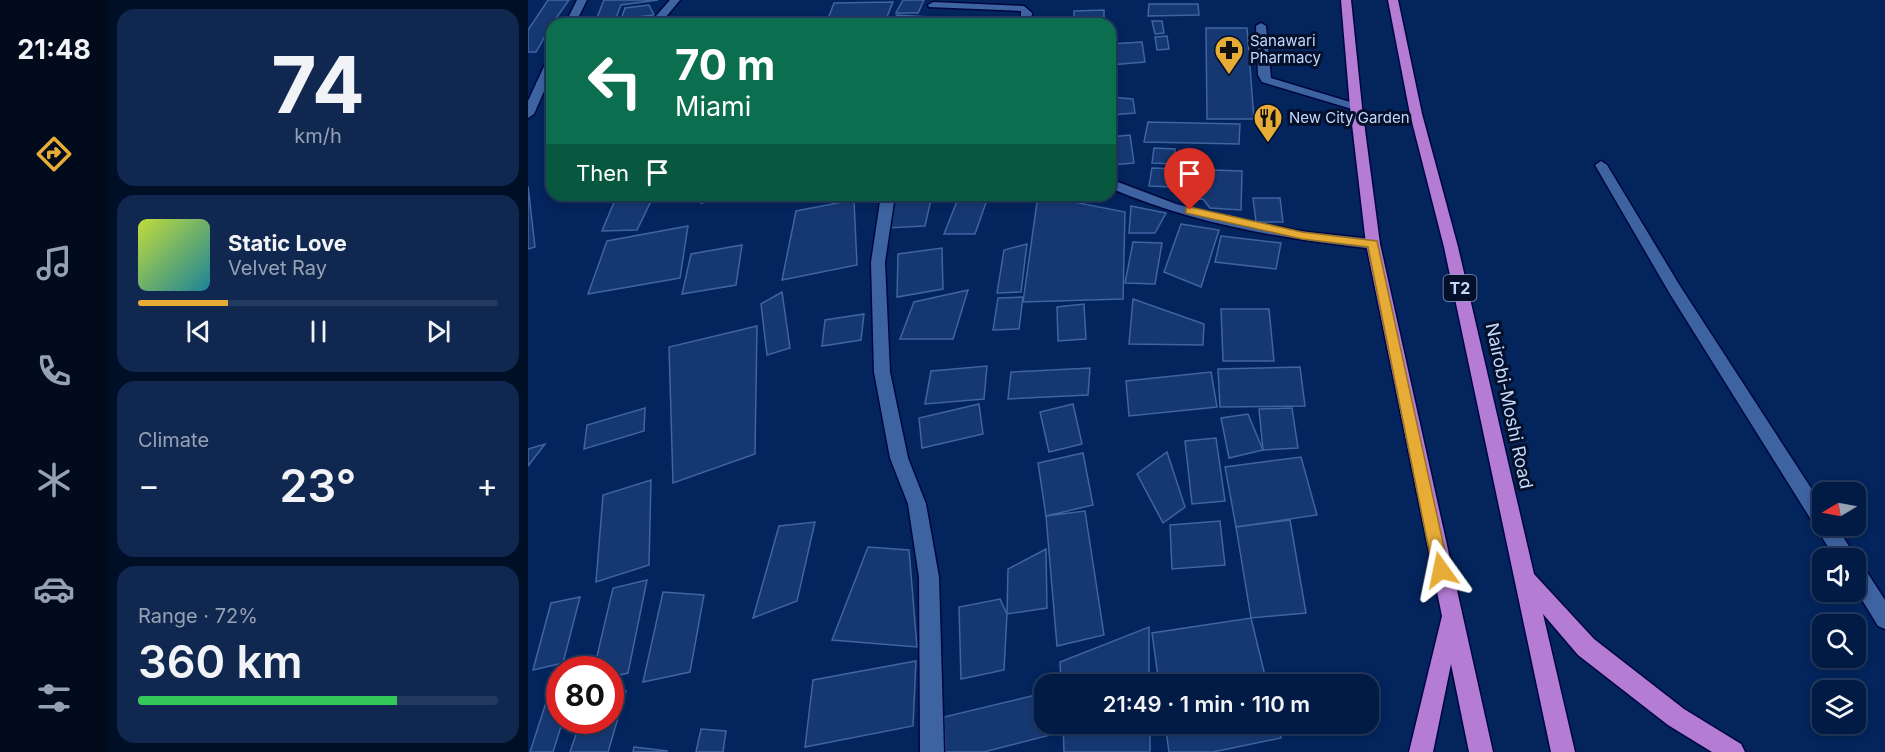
<!DOCTYPE html>
<html lang="en">
<head>
<meta charset="utf-8">
<style>
	:root { --surface:#021b45; --page:#102850; --text:#f1f3f6; --muted:#96a1b3; --line:#23395e; --accent:#e7ac36 }
	body { margin:0; font-family:Inter,sans-serif; background:var(--page); color:var(--text); height:100vh; display:flex; flex-direction:column; font-size:22px; white-space:nowrap }
	* { box-sizing:border-box; margin:0 }
	p { font-size:20px; color:var(--muted) }
	.icon { flex:none; width:33px; height:33px; fill:none; stroke:currentColor; stroke-width:2; stroke-linecap:round; stroke-linejoin:round }
	.map { position:relative; flex:1; overflow:hidden }
	.sheet { display:flex; flex-direction:column; gap:9px; padding:9px; background:#010f26; width:420px }
	.sheet>* { flex:none }
	.hud { position:absolute; left:18px; top:18px; width:570px; height:183px; border-radius:18px; box-shadow:0 3px 9px #0003,0 0 0 2px var(--line); background:#0b6e4f; color:#fff; overflow:hidden }
	.needle { width:39px; rotate:260deg }
	.fabs { position:absolute; left:1284px; top:482px; display:grid; gap:12px }
	.fabs a { display:grid; place-items:center; width:54px; height:54px; border-radius:12px; background:var(--surface); box-shadow:0 3px 9px #0003,0 0 0 2px var(--line); font-size:30px }
	.speed { position:absolute; left:18px; top:656px; display:flex; gap:12px; font-size:30px; font-weight:700; text-align:center }
	.speed>* { display:grid; place-content:center; width:78px; height:78px; border-radius:50%; background:var(--surface); box-shadow:0 3px 9px #0003,0 0 0 2px var(--line); line-height:1 }
	.speed .limit { border:9px solid #d22; background:#fff; color:#111 }
	.pin { position:absolute; display:grid; place-items:center; width:51px; height:51px; color:#fff; margin:-62px -26px; border-radius:50% 50% 50% 0; rotate:-45deg; box-shadow:0 0 6px #0007 }
	.pin .icon { rotate:45deg }
	.me { position:absolute; width:66px; margin:-33px; rotate:348deg; stroke-linejoin:round; filter:drop-shadow(0 0 4px #0008) }
	.turn { display:flex; align-items:center; gap:21px; height:126px; padding:0 30px; font-size:27px }
	.turn .icon { width:78px; height:78px; stroke-width:2.5 }
	.turn b { display:block; font-size:42px; line-height:51px }
	.then { display:flex; align-items:center; height:57px; padding:0 30px; background:#0003; gap:12px; font-size:22px }
	.big { font-size:45px; font-weight:600; line-height:1.1 }
	.sheet .card { flex:1; display:flex; flex-direction:column; justify-content:center; gap:9px; min-width:0; padding:0 21px; border-radius:18px; background:var(--page) }
	.sheet .dial { align-items:center; gap:0 }
	.dial b { font-size:78px; line-height:1 }
	.song { display:flex; align-items:center; gap:18px }
	.cover { width:72px; height:72px; border-radius:9px; background:linear-gradient(135deg,hsl(70 70% 55%),hsl(190 70% 35%)) }
	.played { height:6px; border-radius:3px; background:linear-gradient(90deg,var(--accent) 25%,var(--line) 25%) }
	.keys { display:flex; justify-content:space-around; direction:ltr }
	.heat { display:flex; justify-content:space-between; align-items:center; font-size:33px; direction:ltr }
	.charge { height:9px; border-radius:4px; background:linear-gradient(90deg,#34c759 72%,var(--line) 0) }
	.trip { position:absolute; left:506px; top:674px; width:345px; height:60px; border-radius:18px; background:var(--surface); box-shadow:0 3px 9px #0003,0 0 0 2px var(--line); font-weight:600; line-height:60px; text-align:center }
	main { display:flex; flex:1; min-height:0 }
	.tabs { display:flex; flex-direction:column; width:108px; justify-content:space-around; align-items:center; background:#010b1c; color:var(--muted) }
	.tabs .icon { width:42px; height:42px }
	.tabs .active { color:var(--accent) }
	.tabs b { font-size:27px; color:var(--text) }
	.map>svg:first-child { display:block }
	.building { fill:#163872; stroke:#3f64a2; stroke-width:1.5 }
	.lines { fill:none; stroke-linecap:round; stroke-linejoin:round }
	.service-casing { stroke:#00073f; stroke-width:3 }
	.minor-casing { stroke:#00073f; stroke-width:3 }
	.trunk-casing { stroke:#00073f; stroke-width:3 }
	.service { fill:#3e63a1; fill-rule:evenodd }
	.minor { fill:#3e63a1; fill-rule:evenodd }
	.trunk { fill:#b47cd5; fill-rule:evenodd }
	.route { fill:#e7ac36; stroke:#967023; stroke-width:1.5 }
	.labels { text-anchor:middle; stroke-width:6; stroke-linejoin:round; paint-order:stroke }
	.far-poi-label { font-size:15px; fill:#c3d9fc; stroke:#041029; text-anchor:start }
	.shield { fill:#041029; stroke:#8a9dbd; stroke-width:1.5 }
	.shield-label { font-size:16px; font-weight:bold; fill:#c3d9fc }
	.street-label { font-size:18px; fill:#c3d9fc; stroke:#041029 }
</style>
</head>
<body>
<main>
<nav class="tabs">
<b>21:48</b>
<svg class="icon active" aria-label="directions" viewBox="0 0 24 24"><path d="M12 3l9 9-9 9-9-9zM9 14v-3h6M13 9l2 2-2 2"/></svg>
<svg class="icon" aria-label="music" viewBox="0 0 24 24"><path d="M9 18V5l10-2v13"/><circle cx="6" cy="18" r="3"/><circle cx="16" cy="16" r="3"/></svg>
<svg class="icon" aria-label="phone" viewBox="0 0 24 24"><path d="M5 4h4l2 5-3 2q2 4 5 5l2-3 5 2v4C11 20 4 13 5 4z"/></svg>
<svg class="icon" aria-label="climate" viewBox="0 0 24 24"><path d="M12 3v18M4 7l16 10M4 17L20 7"/></svg>
<svg class="icon" aria-label="car" viewBox="0 0 24 24"><path d="M5 17H2v-5l4-1 3-4h7l3 4 3 1v5h-3M9 17h6M6 11h13"/><circle cx="7" cy="17" r="2"/><circle cx="17" cy="17" r="2"/></svg>
<svg class="icon" aria-label="filters" viewBox="0 0 24 24"><path d="M4 7h16M4 17h16"/><circle cx="9" cy="7" r="2"/><circle cx="15" cy="17" r="2"/></svg>
</nav>
<section class="sheet">
<div class="card dial"><b>74</b><p>km/h</p></div>
<div class="card">
<div class="song"><i class="cover"></i><div><b>Static Love</b><p>Velvet Ray</p></div></div>
<div class="played"></div>
<div class="keys"><svg class="icon" aria-label="previous" viewBox="0 0 24 24"><path d="M18 5L8 12l10 7zM5 5v14"/></svg><svg class="icon" aria-label="pause" viewBox="0 0 24 24"><path d="M8 5v14M16 5v14"/></svg><svg class="icon" aria-label="next" viewBox="0 0 24 24"><path d="M6 5l10 7-10 7zM19 5v14"/></svg></div>
</div>
<div class="card"><p>Climate</p>
<div class="heat"><a>−</a><b class="big">23°</b><a>+</a></div>
</div>
<div class="card"><p>Range · 72%</p><b class="big">360 km</b><div class="charge"></div></div>
</section>
<div class="map">
<svg width="1357" height="752" viewBox="0 0 1357 752">
	<rect width="100%" height="100%" fill="#03245c"/>
	<g class="building">
		<path d="M20,0h21l-17,24 -16,28h-8v-22z"/>
		<path d="M76,0h54l-37,5 -5,13 -20,2z"/>
		<path d="M375,0h21l-6,13h-22z"/>
		<path d="M365,2l-9,22h-58l8,-21z"/>
		<path d="M621,4h49l1,11 -51,1z"/>
		<path d="M121,5l5,10 -33,4 4,-11z"/>
		<path d="M576,10v14h-30v-13z"/>
		<path d="M369,15l49,3 -4,6h-54z"/>
		<path d="M464,18l-1,6h-36l1,-5z"/>
		<path d="M624,21h10l2,12 -9,1z"/>
		<path d="M678,28h41l7,91h-47z"/>
		<path d="M639,36l2,13 -12,1 -2,-13z"/>
		<path d="M614,42l3,20 -35,3v-21z"/>
		<path d="M582,97l23,2 2,14 -25,2z"/>
		<path d="M620,122l92,2 -1,20 -95,-2z"/>
		<path d="M602,135l4,28 -23,2 -1,-28z"/>
		<path d="M626,148l21,1 -1,15 -22,-1z"/>
		<path d="M624,168l90,3 -1,39 -31,-2 -7,-9 -21,1 -10,-13 -23,-1z"/>
		<path d="M0,186l7,61 -7,2z"/>
		<path d="M89,195h37l-17,35 -35,1z"/>
		<path d="M175,195h44l-46,8z"/>
		<path d="M367,195h37l-7,31 -39,2z"/>
		<path d="M510,195l87,17 -2,87 -100,3z"/>
		<path d="M431,196l29,1 -13,37h-31z"/>
		<path d="M725,198h27l3,24h-27z"/>
		<path d="M326,200l3,65 -75,15 14,-69z"/>
		<path d="M603,206l35,7 -11,20h-26z"/>
		<path d="M653,224l38,6 -18,57 -37,-15z"/>
		<path d="M160,226l-8,52 -92,16 19,-53z"/>
		<path d="M693,236l60,7 -5,26 -61,-7z"/>
		<path d="M605,242l29,1 -7,41 -30,-1z"/>
		<path d="M499,244l-6,48 -24,1 7,-43z"/>
		<path d="M214,245l-6,40 -54,9 9,-40z"/>
		<path d="M414,248l1,41 -46,8 1,-43z"/>
		<path d="M440,290l-15,49h-53l14,-37z"/>
		<path d="M254,292l8,56 -23,7 -6,-51z"/>
		<path d="M495,297l-4,32 -26,1 5,-32z"/>
		<path d="M605,299l71,25 -1,21 -74,-1z"/>
		<path d="M556,304l2,35 -28,2 -1,-34z"/>
		<path d="M693,309h48l5,52h-51z"/>
		<path d="M336,314l-3,26 -39,6 3,-26z"/>
		<path d="M229,326l-2,128 -82,29 -4,-136z"/>
		<path d="M459,366l-3,33 -59,5 6,-33z"/>
		<path d="M772,367l5,39 -85,1 -2,-38z"/>
		<path d="M562,368l-2,27 -80,4 3,-27z"/>
		<path d="M683,372l6,35 -88,9 -3,-35z"/>
		<path d="M451,404l4,30 -61,14 -3,-30z"/>
		<path d="M545,404l9,40 -33,8 -9,-40z"/>
		<path d="M117,408l-1,23 -60,18 3,-24z"/>
		<path d="M764,408l6,40 -35,2 -4,-41z"/>
		<path d="M720,414l15,36 -34,8 -8,-40z"/>
		<path d="M688,438l9,63 -33,3 -7,-63z"/>
		<path d="M17,444l-17,22v-17z"/>
		<path d="M639,452l18,55 -22,16 -26,-49z"/>
		<path d="M555,453l10,52 -47,11 -8,-53z"/>
		<path d="M773,457l16,58 -81,12 -11,-60z"/>
		<path d="M123,480l-2,85 -53,17 7,-87z"/>
		<path d="M557,511l19,124 -47,11 -11,-130z"/>
		<path d="M762,520l16,93 -55,5 -15,-91z"/>
		<path d="M692,521l5,44 -53,4 -2,-44z"/>
		<path d="M287,522l-18,79 -44,17 26,-92z"/>
		<path d="M340,547l41,3 8,97 -85,-7z"/>
		<path d="M518,549l1,59 -40,6 1,-45z"/>
		<path d="M119,580l-19,93 -18,4v-8h-16l19,-81z"/>
		<path d="M135,592l41,3 -14,77 -47,10z"/>
		<path d="M52,597l-17,66 -30,7 18,-67z"/>
		<path d="M472,599l7,15 -3,56 -43,9 -2,-72z"/>
		<path d="M723,618l16,66h-108l-7,-51z"/>
		<path d="M621,627v57h-88l-1,-22z"/>
		<path d="M388,661l-3,65 -108,21 8,-67z"/>
		<path d="M32,677v43h3l-10,32h-23l24,-74z"/>
		<path d="M98,691l-18,61h-38l11,-32h29v-26z"/>
		<path d="M516,693v30h9l1,11 -70,18h-39l-1,-35z"/>
		<path d="M535,723h87v29h-86z"/>
		<path d="M637,723h112l4,15 -68,14h-44z"/>
		<path d="M173,729l25,2 -3,21h-27z"/>
		<path d="M106,747l34,4 -35,1z"/>
	</g>
	<g class="lines">
		<g class="service-casing">
			<g id="service">
				<path d="M142,0h10l-20,24h-11z"/>
				<path d="M733,23l5,3 5,52 89,27v4h-8l-90,-27 -4,-7 -2,-49z"/>
				<path d="M1073,161l6,4 73,121 142,219v20h14l20,33v1l-21,-1 -165,-264 -75,-129z"/>
				<path d="M1328,564l7,2 22,34v29l-7,-3 -22,-36z"/>
			</g>
		</g>
		<g class="minor-casing">
			<g id="minor">
				<path d="M49,0h10l-12,24h-10z"/>
				<path d="M405,2l91,4 8,7 -1,11h-10v-13l-92,-4 -1,-2z"/>
				<path d="M24,57v16l-18,41 -6,4v-17l19,-41z"/>
				<path d="M582,179l66,25 62,16 69,12 66,7 7,5 -7,5c-90,-10 -179,-25 -263,-61z"/>
				<path d="M353,195h14l-10,67 5,110 18,86 18,46 13,73 5,175h-24l-1,-175 -11,-73 -18,-46 -16,-86 -3,-110z"/>
			</g>
		</g>
		<g class="trunk-casing">
			<g id="trunk">
				<path d="M813,0h10l11,107 18,137 113,508h-24l-18,-88 -18,88h-24l33,-136 -76,-372 -16,-137z"/>
				<path d="M860,0h10l24,114 36,133 76,327 60,65 90,70 57,35 4,8h-33l-44,-27 -90,-70 -35,-41 32,138h-24l-107,-505 -34,-133z"/>
			</g>
		</g>
		<use href="#service" class="service"/>
		<use href="#minor" class="minor"/>
		<use href="#trunk" class="trunk"/>
	</g>
	<path class="route" d="M662,207l112,25 75,9 72,329 -2,5 -6,3 -6,-3 -2,-5 -65,-323 -66,-8 -116,-26v-5z"/>
	<defs>
		<g id="pharmacy-pin" transform="scale(1.5)"><path d="M0 17L-7.5 6A9.5 9.5 0 1 1 7.5 6Z" fill="#e7ac36" stroke="#041029"/><path d="M-2-6h4v4h4v4h-4v4h-4v-4h-4v-4h4Z" fill="#111"/></g>
		<g id="restaurant-pin" transform="scale(1.5)"><path d="M0 17L-7.5 6A9.5 9.5 0 1 1 7.5 6Z" fill="#e7ac36" stroke="#041029"/><path d="M-5-6h1v4h1v-4h1v4h1v-4h1v5L-1.5 .5V6h-2V.5L-5-1ZM5-6V6H3V1.5H1.5Q1.5-4 5-6Z" fill="#111"/></g>
	</defs>
	<g fill-rule="evenodd">
		<use href="#pharmacy-pin" x="701" y="50"/>
		<use href="#restaurant-pin" x="740" y="118"/>
	</g>
	<g class="labels">
		<g class="far-poi-label">
			<text x="722" y="46">Sanawari<tspan x="722" dy="17">Pharmacy</tspan></text>
			<text x="761" y="123">New City Garden</text>
		</g>
		<rect class="shield" x="915.5" y="275" width="33" height="26" rx="4.5"/>
		<g class="shield-label">
			<text x="932" y="294">T2</text>
		</g>
		<g class="street-label">
			<text transform="translate(981 406) rotate(78)" y="6">Nairobi-Moshi Road</text>
		</g>
	</g>
</svg>
<div class="fabs">
<a><svg class="needle" viewBox="-14 -14 28 28"><path d="M0-13l5 13h-10z" fill="#e53935"/><path d="M0 13l5-13h-10z" fill="#96a1b3"/></svg></a>
<a><svg class="icon" aria-label="sound" viewBox="0 0 24 24"><path d="M4 9h4l5-4v14l-5-4H4zM17 9q2 3 0 6"/></svg></a>
<a><svg class="icon" aria-label="search" viewBox="0 0 24 24"><circle cx="10" cy="10" r="6"/><path d="M15 15l6 6"/></svg></a>
<a><svg class="icon" aria-label="layers" viewBox="0 0 24 24"><path d="M12 4l9 5-9 5-9-5zM3 14l9 5 9-5"/></svg></a>
</div>
<div class="speed"><div class="limit">80</div></div>
<div class="pin" style="left:662px;top:210px;background:#d93025"><svg class="icon" aria-label="arrive" viewBox="0 0 24 24"><path d="M6 21V4h12l-3 4 3 4H6"/></svg></div>
<svg class="me" style="left:913px;top:570px" viewBox="-20 -20 40 40"><path d="M0-17L14 15 0 8-14 15z" fill="#e7ac36" stroke="#fff" stroke-width="4"/></svg>
<div class="trip">21:49 · 1 min · 110 m</div>
<div class="hud">
<div class="turn"><svg class="icon" aria-label="left" viewBox="0 0 24 24"><path d="M17 20v-9H6M10 6l-5 5 5 5"/></svg><div><b>70 m</b>Miami</div></div>
<div class="then">Then<svg class="icon" aria-label="arrive" viewBox="0 0 24 24"><path d="M6 21V4h12l-3 4 3 4H6"/></svg></div>
</div>
</div>
</main>
</body>
</html>
